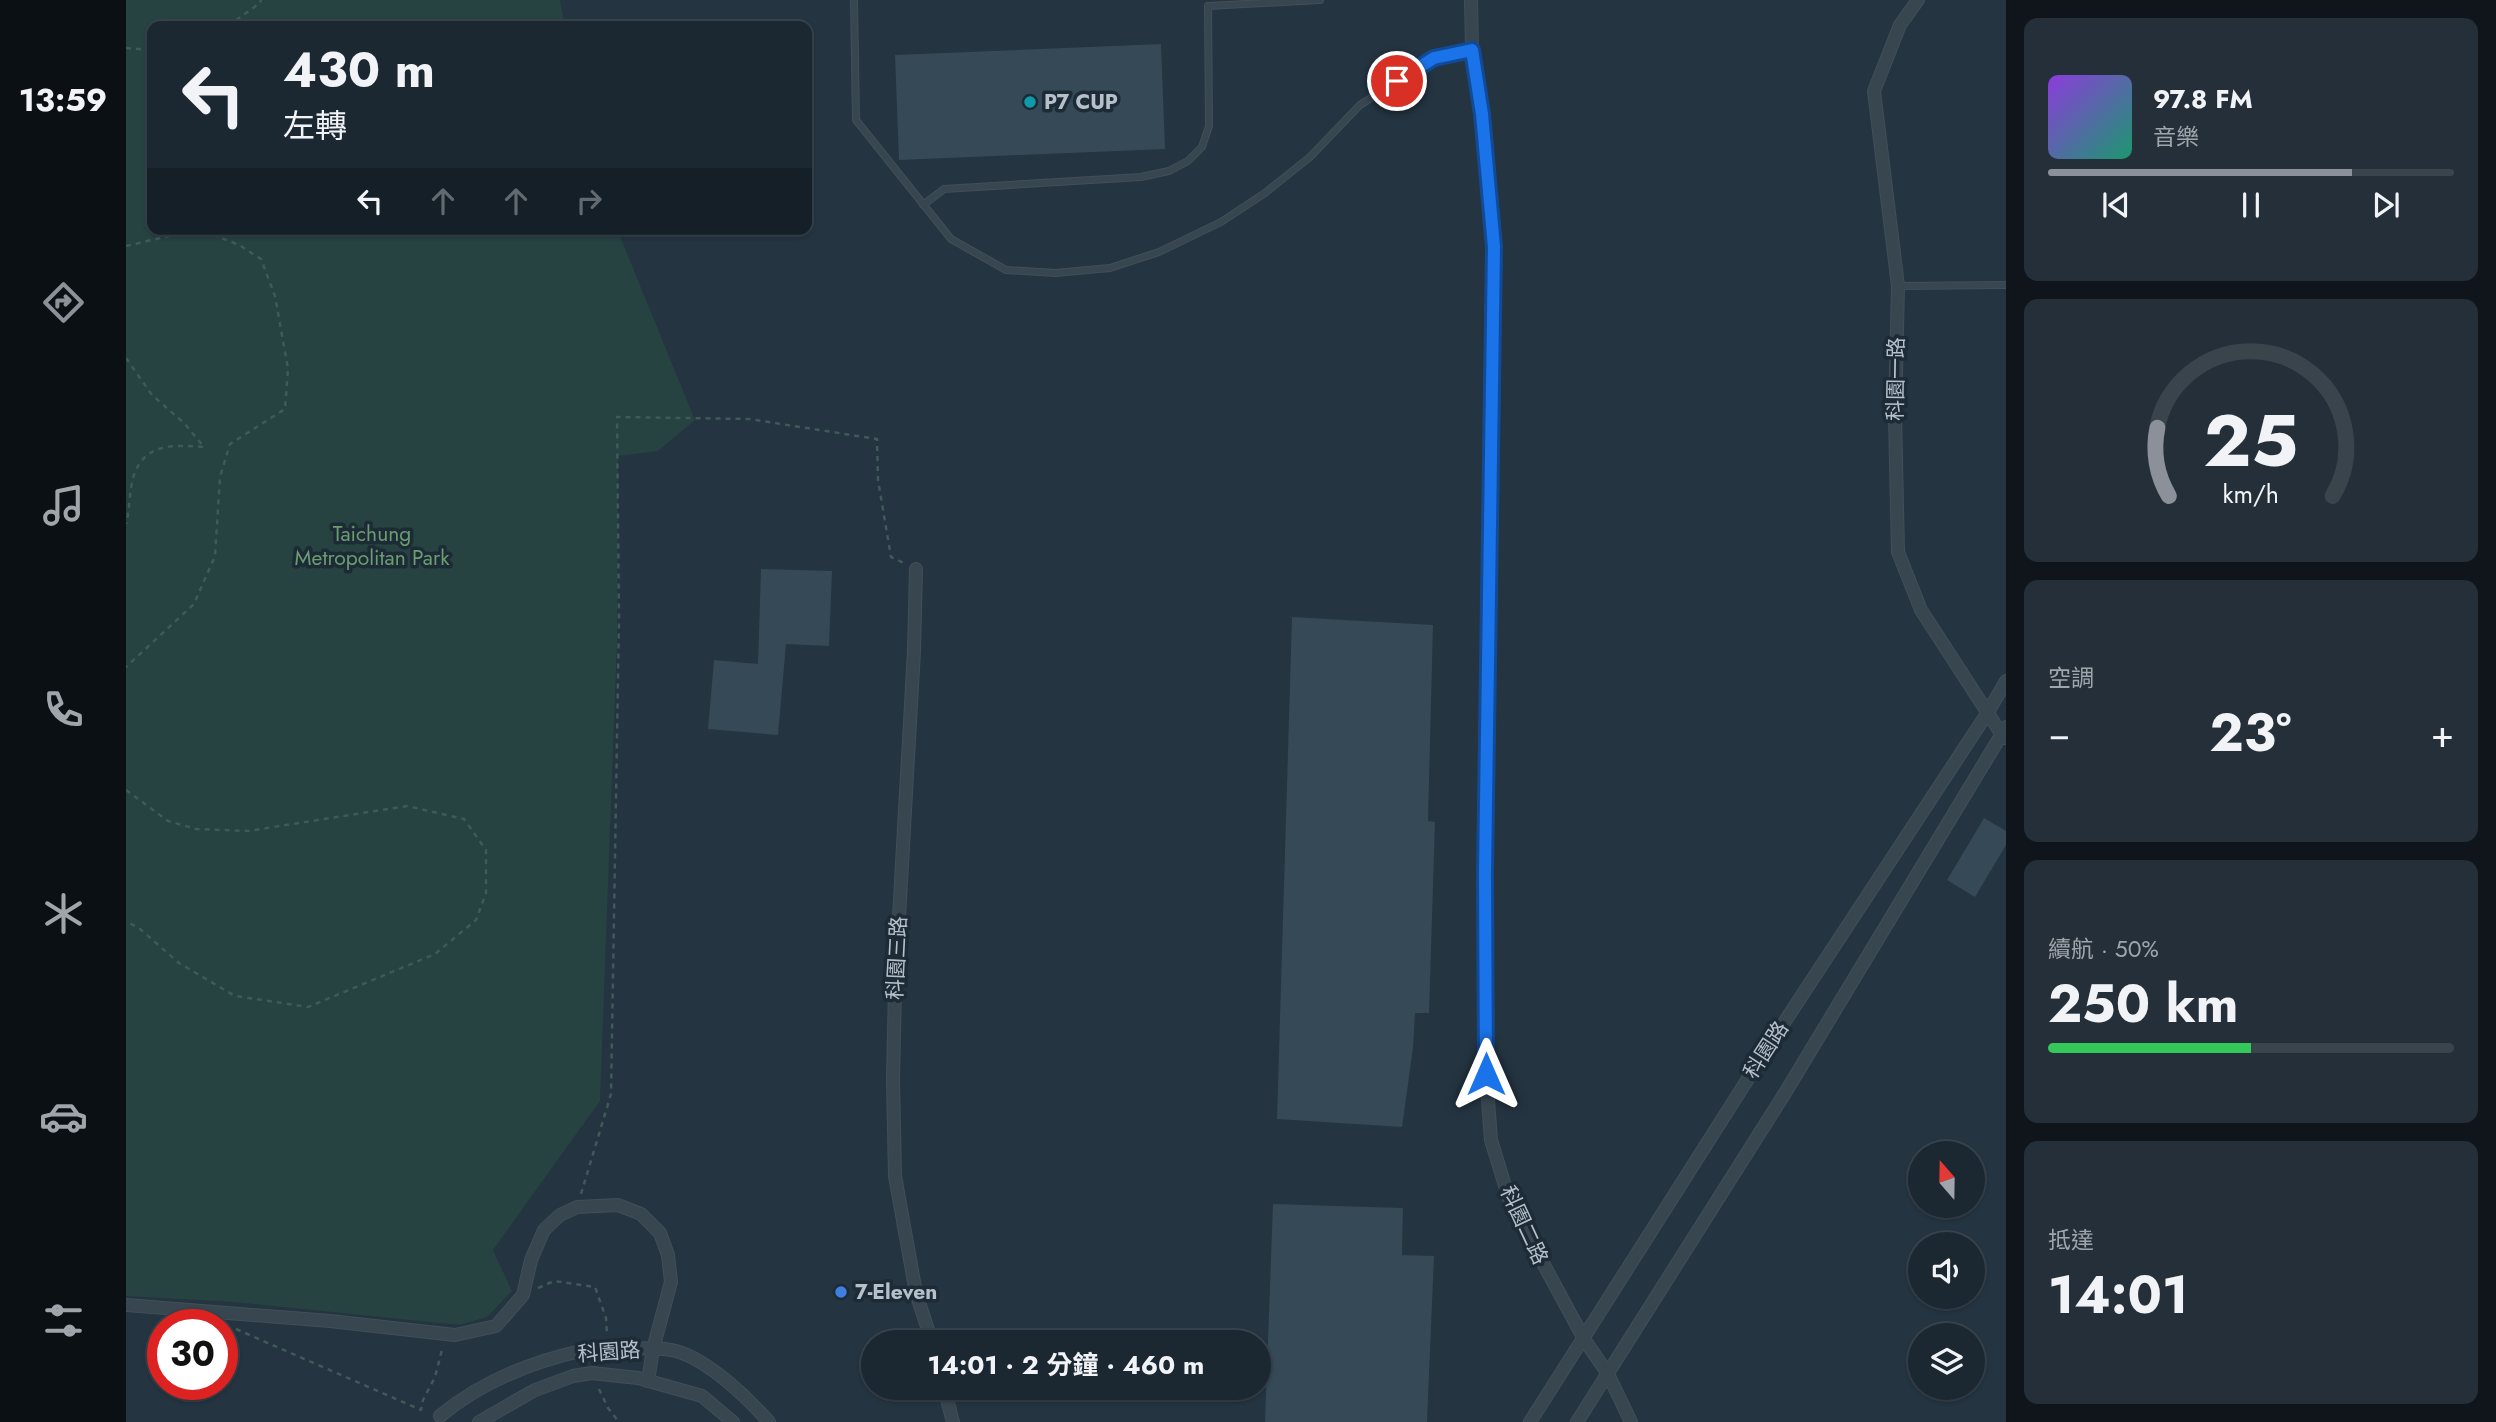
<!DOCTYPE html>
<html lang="zh-TW">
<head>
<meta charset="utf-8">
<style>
	:root { --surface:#1b2731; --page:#242f39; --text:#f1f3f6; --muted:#a0a5ab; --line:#39444d; --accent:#8c9099 }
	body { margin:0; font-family:Jost,"Noto Sans TC",sans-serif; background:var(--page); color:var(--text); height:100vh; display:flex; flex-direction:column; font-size:26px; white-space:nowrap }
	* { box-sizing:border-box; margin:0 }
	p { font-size:23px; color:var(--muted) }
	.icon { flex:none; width:38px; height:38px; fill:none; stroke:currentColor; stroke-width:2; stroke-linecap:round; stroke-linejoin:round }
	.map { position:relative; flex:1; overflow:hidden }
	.sheet { display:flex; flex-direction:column; gap:18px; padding:18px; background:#0f151b; width:490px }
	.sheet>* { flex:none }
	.banner { position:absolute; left:21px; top:21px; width:665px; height:214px; border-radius:14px; box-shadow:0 2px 5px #0004,0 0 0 2px var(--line); background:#1b2731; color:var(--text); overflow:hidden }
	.needle { width:46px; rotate:340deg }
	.controls { position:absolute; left:1782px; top:1141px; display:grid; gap:14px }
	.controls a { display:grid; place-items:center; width:77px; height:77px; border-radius:50%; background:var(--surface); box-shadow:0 2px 5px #0004,0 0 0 2px var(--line); font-size:35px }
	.speed { position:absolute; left:21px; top:1309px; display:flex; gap:14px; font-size:35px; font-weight:700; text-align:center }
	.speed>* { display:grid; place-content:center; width:91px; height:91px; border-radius:50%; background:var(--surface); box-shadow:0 2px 5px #0004,0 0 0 2px var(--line); line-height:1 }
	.speed .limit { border:10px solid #d22; background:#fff; color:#111 }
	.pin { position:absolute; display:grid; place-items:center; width:60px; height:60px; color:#fff; margin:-30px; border:4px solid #fff; border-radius:50%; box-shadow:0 2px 7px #0007 }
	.me { position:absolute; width:77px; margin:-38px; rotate:0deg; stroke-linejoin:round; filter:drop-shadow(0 0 5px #0008) }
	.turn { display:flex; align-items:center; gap:24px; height:147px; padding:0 21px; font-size:32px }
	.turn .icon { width:91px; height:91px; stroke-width:2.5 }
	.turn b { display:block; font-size:49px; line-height:60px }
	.lanes { display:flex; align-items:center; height:66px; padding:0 21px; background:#0003; justify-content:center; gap:35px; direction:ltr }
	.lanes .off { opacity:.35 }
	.big { font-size:52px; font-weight:700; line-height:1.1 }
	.sheet .tile { flex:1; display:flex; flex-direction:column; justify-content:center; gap:10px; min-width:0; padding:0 24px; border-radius:14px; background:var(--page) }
	.sheet .dial { align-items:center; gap:0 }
	.dial svg { height:182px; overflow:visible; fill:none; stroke:var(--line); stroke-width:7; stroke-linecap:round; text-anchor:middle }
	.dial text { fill:var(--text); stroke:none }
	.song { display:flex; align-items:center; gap:21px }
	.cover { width:84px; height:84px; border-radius:10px; background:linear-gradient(135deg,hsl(270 70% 55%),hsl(160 70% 35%)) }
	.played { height:7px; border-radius:4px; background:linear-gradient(90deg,var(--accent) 75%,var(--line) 75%) }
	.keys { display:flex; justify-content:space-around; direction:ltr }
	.heat { display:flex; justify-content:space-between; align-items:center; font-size:38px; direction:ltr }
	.charge { height:10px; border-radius:5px; background:linear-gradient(90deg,#34c759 50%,var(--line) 0) }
	.trip { position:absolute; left:735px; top:1330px; width:410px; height:70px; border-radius:35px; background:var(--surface); box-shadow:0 2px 5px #0004,0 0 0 2px var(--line); font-weight:700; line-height:70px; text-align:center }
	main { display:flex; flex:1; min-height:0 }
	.tabs { display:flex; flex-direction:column; width:126px; justify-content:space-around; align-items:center; background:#0b1014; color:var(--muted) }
	.tabs .icon { width:49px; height:49px }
	.tabs .on { color:var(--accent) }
	.tabs b { font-size:32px; color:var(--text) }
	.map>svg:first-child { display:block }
	.green { fill:#264241 }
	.building { fill:#364957 }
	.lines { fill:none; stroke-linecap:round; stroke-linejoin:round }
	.lane-casing { stroke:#424f5a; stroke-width:8 }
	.street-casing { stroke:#424f5a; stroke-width:14 }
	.path { stroke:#3f5a58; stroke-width:2.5; stroke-dasharray:5 5; stroke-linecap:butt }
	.lane { stroke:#384650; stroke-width:6 }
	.street { stroke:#384650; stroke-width:12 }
	.route-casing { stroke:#114b97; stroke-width:18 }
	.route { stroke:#1a73e8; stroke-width:12 }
	.culture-dot { fill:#0f9aa8; stroke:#1d2b36; stroke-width:2.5 }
	.shop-dot { fill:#3f7fe0; stroke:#1d2b36; stroke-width:2.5 }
	.labels { text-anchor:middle; stroke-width:7; stroke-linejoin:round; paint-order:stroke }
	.poi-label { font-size:21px; font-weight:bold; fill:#b5c0cb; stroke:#1d2b36; text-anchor:start }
	.street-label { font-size:21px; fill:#b5c0cb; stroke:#1d2b36 }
	.park-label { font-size:21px; fill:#6b9d6f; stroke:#1d2b36 }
</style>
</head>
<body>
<main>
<nav class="tabs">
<b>13:59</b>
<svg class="icon on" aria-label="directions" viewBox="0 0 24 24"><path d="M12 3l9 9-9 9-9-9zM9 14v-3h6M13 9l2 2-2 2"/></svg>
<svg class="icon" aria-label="music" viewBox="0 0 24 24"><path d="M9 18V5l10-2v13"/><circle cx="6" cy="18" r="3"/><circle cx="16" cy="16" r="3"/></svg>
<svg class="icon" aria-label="phone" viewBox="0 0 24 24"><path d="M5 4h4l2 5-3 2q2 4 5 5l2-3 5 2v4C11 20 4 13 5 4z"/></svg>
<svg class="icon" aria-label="climate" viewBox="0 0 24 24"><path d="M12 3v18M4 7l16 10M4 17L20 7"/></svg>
<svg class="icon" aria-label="car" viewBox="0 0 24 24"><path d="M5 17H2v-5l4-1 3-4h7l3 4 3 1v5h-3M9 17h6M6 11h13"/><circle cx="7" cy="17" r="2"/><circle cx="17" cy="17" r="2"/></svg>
<svg class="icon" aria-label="filters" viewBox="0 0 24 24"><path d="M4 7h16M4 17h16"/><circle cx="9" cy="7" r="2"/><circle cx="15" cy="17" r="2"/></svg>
</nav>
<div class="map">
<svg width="1880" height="1422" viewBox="0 0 1880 1422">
	<rect width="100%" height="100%" fill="#243441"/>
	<path class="green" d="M0,0h434l5,26h-413v203h465l78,191 -37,31 -40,5 -1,185 -17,460 -107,149 19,41 -25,26 -28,8 -225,-23 -108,-6z"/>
	<g class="building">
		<path d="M1035,44l4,105 -266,11 -4,-105z"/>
		<path d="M635,569l71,2 -3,75 -43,-2 -8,91 -70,-6 6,-69 44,4z"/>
		<path d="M1166,617l141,8 -5,196 7,1 -6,191h-14l-2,35 -11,79 -125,-8z"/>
		<path d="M1858,818l22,13v14l-31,52 -28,-17z"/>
		<path d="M1147,1204l130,4 -1,47 32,1 -7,166h-162z"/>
	</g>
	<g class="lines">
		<g class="lane-casing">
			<g id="lane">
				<path d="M728,0l2,120 95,119 55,31 49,3 55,-5 49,-16 62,-30 44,-29 45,-36 50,-52 74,-47 38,-9"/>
				<path d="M797,205l21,-16 197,-12 28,-6 19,-10 14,-14 7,-21 -1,-120 112,-6"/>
				<path d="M1772,286l108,-1"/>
			</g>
		</g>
		<g class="street-casing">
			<g id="street">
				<path d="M1345,0l1,49 10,65 12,133 -9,626 1,201 5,66 19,62 74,137 24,35 23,48"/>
				<path d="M1792,0l-18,25 -26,66 24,195 -3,130 3,136 23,58 83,128"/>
				<path d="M790,569l-2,82 -19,337 -2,92 2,96 21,117 16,49"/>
				<path d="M0,1305l204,16 125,14 41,-9 27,-31 8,-35 13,-30 16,-15 17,-8 41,-2 23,9 19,19 8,22 3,27 -18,67 -5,32"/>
				<path d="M818,1388l9,34"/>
				<path d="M314,1416c41,-34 94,-55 145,-66 13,-3 29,-1 43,-1 15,-1 33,-2 48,2 32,9 71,46 93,71"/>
				<path d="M353,1422l56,-32 38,-14 19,-3 46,5 64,18 31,26"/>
				<path d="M1404,1422l242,-381 216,-329 18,-31"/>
				<path d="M1451,1422l208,-329 221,-366"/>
			</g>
		</g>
		<g class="path">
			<path d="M102,26l32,-23 1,-3"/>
			<path d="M0,48l26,2"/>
			<path d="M0,246l73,-17 40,16 22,14 14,37 13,73 -3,40 -55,35 -10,33 -5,79 -21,48 -68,63"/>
			<path d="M0,358l26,37 32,28 20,24c-28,-2 -59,-5 -70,28 -5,15 -4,34 -8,49"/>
			<path d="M0,790l42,31 28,8 52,2 159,-25 57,13 22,31v43l-10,27 -41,34 -127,53 -73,-11 -56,-33 -39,-34 -14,-8"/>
			<path d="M455,1194l30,-100 8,-474 -2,-203 132,2 128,20 1,41 13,77 13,6"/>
			<path d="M412,1288l16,-7 41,6 11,31 1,17"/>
			<path d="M110,1329l185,81 2,-10 12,-23 8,-31"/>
			<path d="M473,1389l9,19 11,14"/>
		</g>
		<use href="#lane" class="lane"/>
		<use href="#street" class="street"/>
	</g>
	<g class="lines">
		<g class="route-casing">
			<path id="route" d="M1271,81l37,-23 38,-8 10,64 12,133 -9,626 1,201"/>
		</g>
		<use href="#route" class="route"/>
	</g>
	<circle class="culture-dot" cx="904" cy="102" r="7"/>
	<circle class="shop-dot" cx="715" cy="1292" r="7"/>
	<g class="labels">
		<g class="poi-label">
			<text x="918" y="109">P7 CUP</text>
			<text x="729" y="1299">7-Eleven</text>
		</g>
		<g class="street-label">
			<text transform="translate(1770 379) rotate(-89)" y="7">科園一路</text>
			<text transform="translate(771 958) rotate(-87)" y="7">科園三路</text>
			<text transform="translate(1640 1050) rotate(-57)" y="7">科園路</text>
			<text transform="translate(1398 1225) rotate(65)" y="7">科園二路</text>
			<text transform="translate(483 1352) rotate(-4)" y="7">科園路</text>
		</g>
		<g class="park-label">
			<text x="246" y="541">Taichung<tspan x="246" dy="24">Metropolitan Park</tspan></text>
		</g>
	</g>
</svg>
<div class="controls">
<a><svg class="needle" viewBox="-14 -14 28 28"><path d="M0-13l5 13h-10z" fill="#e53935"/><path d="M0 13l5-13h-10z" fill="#a0a5ab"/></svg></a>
<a><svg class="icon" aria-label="sound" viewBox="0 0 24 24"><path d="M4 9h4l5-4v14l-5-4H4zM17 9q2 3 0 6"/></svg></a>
<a><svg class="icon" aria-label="layers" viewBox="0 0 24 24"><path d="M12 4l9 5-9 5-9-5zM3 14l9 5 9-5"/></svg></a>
</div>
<div class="speed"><div class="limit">30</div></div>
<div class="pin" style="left:1271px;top:81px;background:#d93025"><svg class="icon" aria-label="arrive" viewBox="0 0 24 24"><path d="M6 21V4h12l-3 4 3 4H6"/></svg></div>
<svg class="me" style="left:1360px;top:1074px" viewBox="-20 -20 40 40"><path d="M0-17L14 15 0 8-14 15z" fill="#1a73e8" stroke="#fff" stroke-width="4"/></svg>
<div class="trip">14:01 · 2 分鐘 · 460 m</div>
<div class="banner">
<div class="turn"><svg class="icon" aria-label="left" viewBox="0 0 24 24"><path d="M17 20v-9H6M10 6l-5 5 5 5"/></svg><div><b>430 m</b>左轉</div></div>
<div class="lanes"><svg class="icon" aria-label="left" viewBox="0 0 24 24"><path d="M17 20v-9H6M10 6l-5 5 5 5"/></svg><svg class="icon off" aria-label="ahead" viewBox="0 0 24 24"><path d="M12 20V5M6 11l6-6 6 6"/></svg><svg class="icon off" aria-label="ahead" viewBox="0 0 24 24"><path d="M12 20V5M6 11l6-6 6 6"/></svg><svg class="icon off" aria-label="right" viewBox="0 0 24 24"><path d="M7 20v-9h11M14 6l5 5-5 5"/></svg></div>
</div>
</div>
<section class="sheet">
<div class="tile">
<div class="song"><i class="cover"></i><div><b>97.8 FM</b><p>音樂</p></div></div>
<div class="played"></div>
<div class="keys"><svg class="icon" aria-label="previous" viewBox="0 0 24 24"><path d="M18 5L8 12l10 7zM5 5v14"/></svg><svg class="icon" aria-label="pause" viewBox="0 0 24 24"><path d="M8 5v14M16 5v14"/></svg><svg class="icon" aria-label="next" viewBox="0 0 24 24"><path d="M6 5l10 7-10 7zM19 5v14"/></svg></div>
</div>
<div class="tile dial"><svg viewBox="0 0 100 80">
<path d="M14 69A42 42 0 1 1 86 69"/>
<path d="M14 69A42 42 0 0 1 9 39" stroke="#8c9099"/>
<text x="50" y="56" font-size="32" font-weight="700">25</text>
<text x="50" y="72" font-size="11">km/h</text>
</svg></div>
<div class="tile"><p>空調</p>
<div class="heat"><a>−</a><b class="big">23°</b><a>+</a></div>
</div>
<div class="tile"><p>續航 · 50%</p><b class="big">250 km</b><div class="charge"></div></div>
<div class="tile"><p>抵達</p><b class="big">14:01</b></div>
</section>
</main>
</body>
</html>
